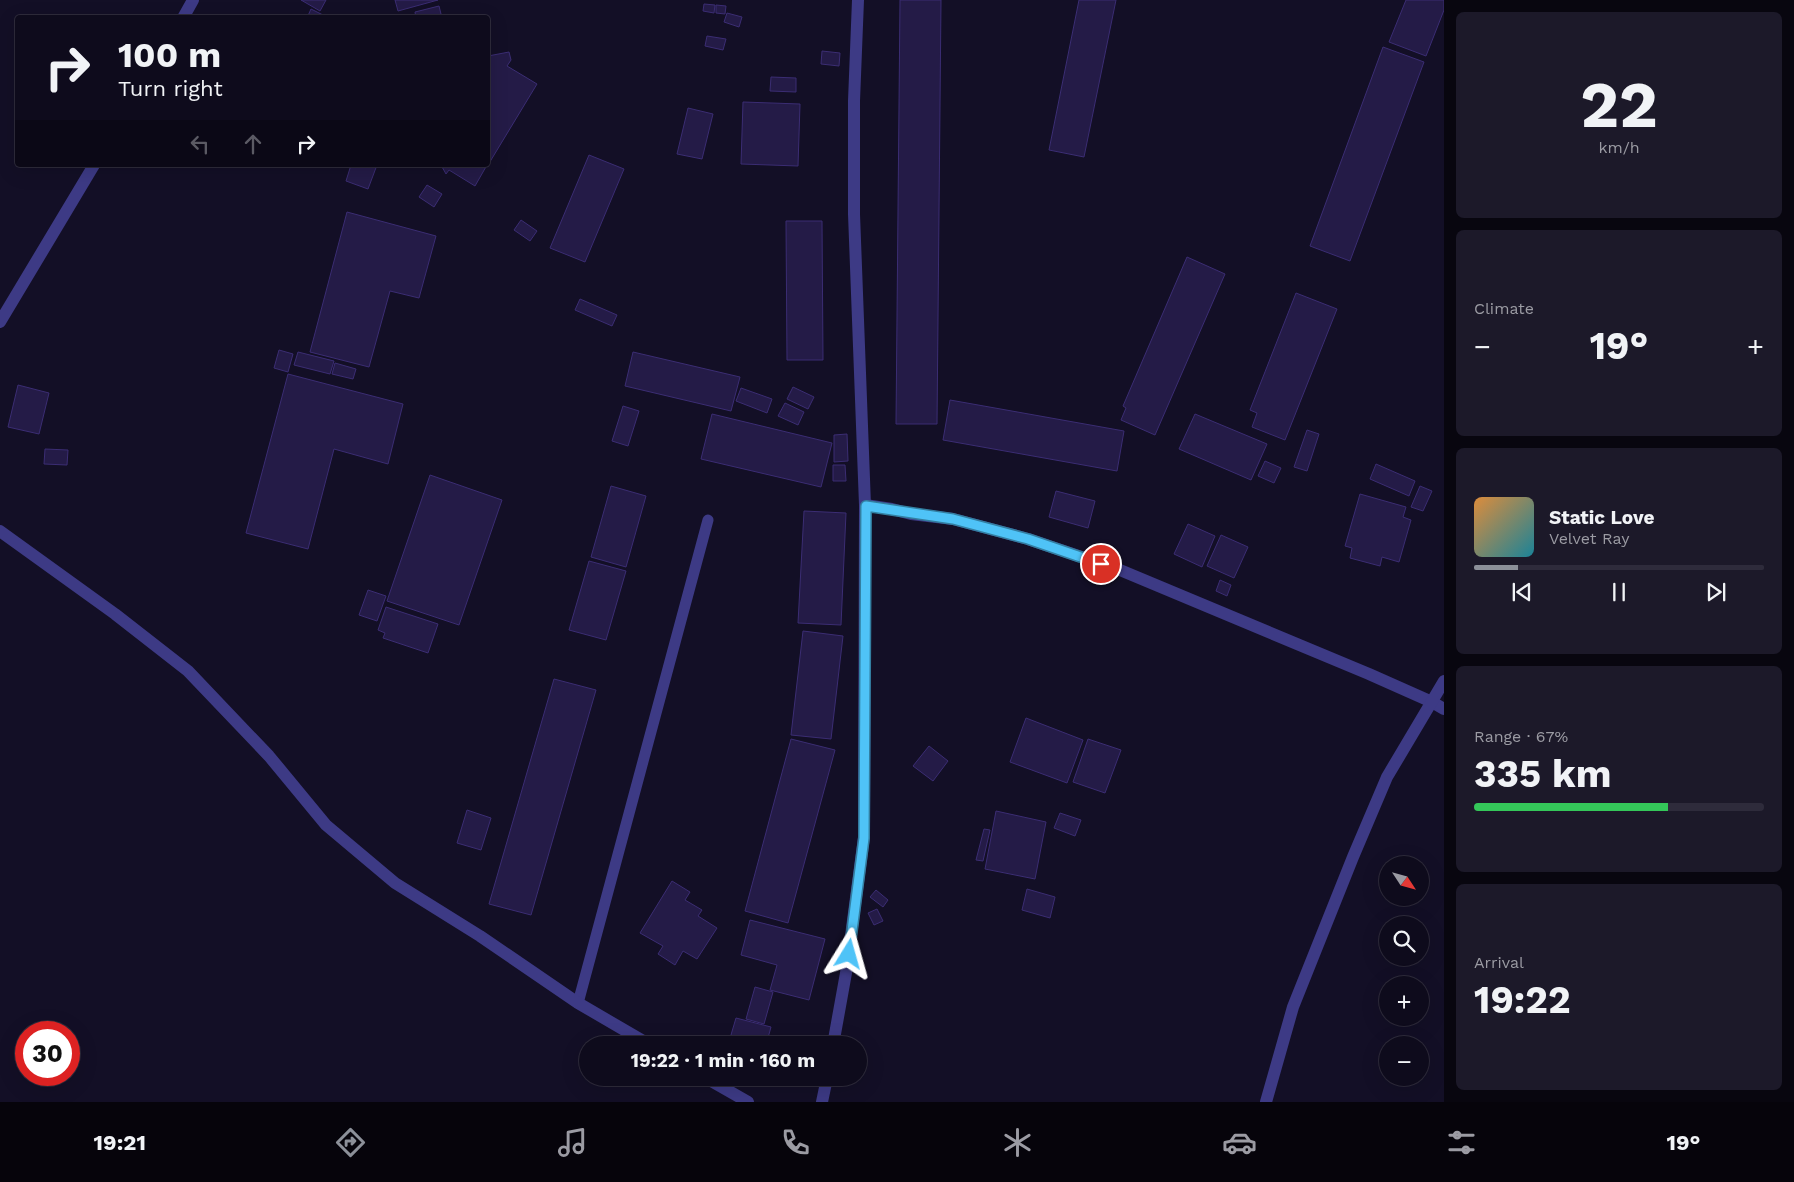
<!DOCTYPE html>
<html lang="en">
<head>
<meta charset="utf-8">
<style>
	:root { --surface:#0e0b1c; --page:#1c1929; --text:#f1f3f6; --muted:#9b9ba3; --line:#2e2b3b; --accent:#8c9099 }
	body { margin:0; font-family:"Work Sans",sans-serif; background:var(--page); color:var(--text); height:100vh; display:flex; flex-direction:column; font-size:19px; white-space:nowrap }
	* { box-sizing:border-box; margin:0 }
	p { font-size:16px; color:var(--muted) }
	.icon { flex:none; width:28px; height:28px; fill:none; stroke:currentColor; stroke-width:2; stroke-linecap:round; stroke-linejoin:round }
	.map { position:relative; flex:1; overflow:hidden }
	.sheet { display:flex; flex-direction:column; gap:12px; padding:12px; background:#08060f; width:350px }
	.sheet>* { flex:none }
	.banner { position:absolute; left:15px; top:15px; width:475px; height:152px; border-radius:5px; box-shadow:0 5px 20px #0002,0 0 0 1px var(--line); background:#0e0b1c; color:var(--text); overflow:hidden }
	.needle { width:32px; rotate:126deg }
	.buttons { position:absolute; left:1379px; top:856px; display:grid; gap:10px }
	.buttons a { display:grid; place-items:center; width:50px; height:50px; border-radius:50%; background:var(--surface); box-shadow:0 5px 20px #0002,0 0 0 1px var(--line); font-size:25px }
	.speed { position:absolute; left:15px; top:1021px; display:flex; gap:10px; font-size:25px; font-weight:700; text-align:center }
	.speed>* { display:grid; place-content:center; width:65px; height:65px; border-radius:50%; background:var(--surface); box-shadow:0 5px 20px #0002,0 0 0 1px var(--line); line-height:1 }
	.speed .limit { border:8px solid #d22; background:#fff; color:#111 }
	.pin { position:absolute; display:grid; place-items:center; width:42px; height:42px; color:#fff; margin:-21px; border:2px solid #fff; border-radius:50%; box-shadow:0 1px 5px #0007 }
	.me { position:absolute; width:55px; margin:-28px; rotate:8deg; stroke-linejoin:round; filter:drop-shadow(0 0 4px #0008) }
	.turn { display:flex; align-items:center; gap:18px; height:105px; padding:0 20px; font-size:22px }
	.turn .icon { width:65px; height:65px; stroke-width:2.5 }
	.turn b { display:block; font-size:35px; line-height:42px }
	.lanes { display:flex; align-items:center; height:48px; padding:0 20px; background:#0003; justify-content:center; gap:25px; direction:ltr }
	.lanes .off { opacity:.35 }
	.big { font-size:38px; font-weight:700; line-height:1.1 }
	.sheet .widget { flex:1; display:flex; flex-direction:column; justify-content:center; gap:8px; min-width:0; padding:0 18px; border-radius:8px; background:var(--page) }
	.sheet .dial { align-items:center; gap:0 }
	.dial b { font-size:65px; line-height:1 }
	.song { display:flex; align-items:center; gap:15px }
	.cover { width:60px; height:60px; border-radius:8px; background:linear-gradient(135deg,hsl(30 70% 55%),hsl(190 70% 35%)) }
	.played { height:5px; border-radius:2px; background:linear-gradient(90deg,var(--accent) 15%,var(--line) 15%) }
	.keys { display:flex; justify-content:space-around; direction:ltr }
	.heat { display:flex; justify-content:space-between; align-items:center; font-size:28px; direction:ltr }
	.charge { height:8px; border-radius:4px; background:linear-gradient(90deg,#34c759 67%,var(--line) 0) }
	.trip { position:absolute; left:579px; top:1036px; width:288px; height:50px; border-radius:25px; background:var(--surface); box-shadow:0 5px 20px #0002,0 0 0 1px var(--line); font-weight:700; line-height:50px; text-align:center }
	.tabs { display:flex; height:80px; justify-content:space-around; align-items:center; background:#06040b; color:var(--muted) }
	.tabs .icon { width:35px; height:35px }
	.tabs .selected { color:var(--accent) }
	.tabs b { font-size:22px; color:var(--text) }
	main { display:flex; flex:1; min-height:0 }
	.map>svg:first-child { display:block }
	.building { fill:#241b47; stroke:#3b2d73 }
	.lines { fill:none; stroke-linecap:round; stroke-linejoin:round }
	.service { stroke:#3d3a85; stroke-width:11 }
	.minor { stroke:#3d3a85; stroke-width:12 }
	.route-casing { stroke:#337fa1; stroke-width:12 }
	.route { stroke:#4fc3f7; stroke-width:9 }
</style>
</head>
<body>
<main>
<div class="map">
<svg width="1444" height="1102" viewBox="0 0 1444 1102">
	<rect width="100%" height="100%" fill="#130f26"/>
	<g class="building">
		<path d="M301,0h25l-6,11z"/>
		<path d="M395,0h43l-40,11z"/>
		<path d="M900,0h41l-4,424h-41z"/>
		<path d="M1079,0h37l-32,157 -35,-7z"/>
		<path d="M1406,0h38v10l-18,46 -37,-14z"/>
		<path d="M704,4l11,1 -1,8 -11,-2z"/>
		<path d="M716,5l10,1 -1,8 -9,-1z"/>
		<path d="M439,6l3,12h-26l-1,-6z"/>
		<path d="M311,9l14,7v2h-18z"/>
		<path d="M727,13l15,4 -3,10 -15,-5z"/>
		<path d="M707,36l19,3 -3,11 -18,-4z"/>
		<path d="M1383,47l41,15 -74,199 -40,-15z"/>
		<path d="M822,51l18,2 -1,13 -18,-2z"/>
		<path d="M509,52l2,8 -4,6 30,18 -49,81v-109z"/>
		<path d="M771,77l25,1v14l-26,-1z"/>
		<path d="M743,102l57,2 -2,62 -57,-2z"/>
		<path d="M688,108l25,6 -11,45 -25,-5z"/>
		<path d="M589,155l35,14 -39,93 -35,-14z"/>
		<path d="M351,165h26l-9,24 -22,-8z"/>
		<path d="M441,165h46l-12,21 -26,-16 -3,4z"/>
		<path d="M427,185l15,9 -8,13 -15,-10z"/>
		<path d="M347,212l89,24 -17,62 -29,-7 -21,76 -59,-15z"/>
		<path d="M521,220l16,11 -7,10 -16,-11z"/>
		<path d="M786,221h36l1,139h-36z"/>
		<path d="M1187,257l38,17 -70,161 -34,-15 5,-12 -3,-2z"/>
		<path d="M1296,293l41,16 -52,131 -33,-13 5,-14 -7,-3z"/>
		<path d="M580,299l37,16 -5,11 -37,-16z"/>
		<path d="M279,350l14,4 -5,18 -14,-4z"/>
		<path d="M298,352l36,9 -4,13 -36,-9z"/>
		<path d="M633,352l107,25 -9,34 -106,-25z"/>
		<path d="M335,363l21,6 -3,10 -21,-5z"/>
		<path d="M288,374l115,30 -15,60 -54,-15 -26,100 -62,-16z"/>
		<path d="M18,385l31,8 -10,41 -31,-7z"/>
		<path d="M793,387l21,10 -6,12 -21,-10z"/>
		<path d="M741,388l31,11 -5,14 -31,-12z"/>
		<path d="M950,400l174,31 -7,40 -174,-31z"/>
		<path d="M785,403l19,9 -6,13 -20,-9z"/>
		<path d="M623,406l16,5 -11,35 -16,-5z"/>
		<path d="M712,414l120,29 -11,44 -120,-28z"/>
		<path d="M1195,414l72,30 -16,36 -72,-31z"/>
		<path d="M1307,430l12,4 -12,37 -13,-4z"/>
		<path d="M847,434l1,27 -14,1v-27z"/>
		<path d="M45,449l23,1 -1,15 -23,-1z"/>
		<path d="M1265,461l16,7 -7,15 -16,-7z"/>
		<path d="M1376,464l39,17 -6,15 -39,-17z"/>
		<path d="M833,465h12l1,16h-13z"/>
		<path d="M430,475l72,25 -43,125 -72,-24z"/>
		<path d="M611,486l35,10 -20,71 -35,-10z"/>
		<path d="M1420,486l12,5 -9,20 -12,-4z"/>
		<path d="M1056,491l39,10 -7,27 -39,-11z"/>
		<path d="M1360,494l46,13 -3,10 8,3 -12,42 -17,-5 -2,9 -30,-8 2,-10 -7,-2z"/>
		<path d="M804,511l42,2 -5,112 -43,-2z"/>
		<path d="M1188,524l27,12 -13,31 -28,-13z"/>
		<path d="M1221,535l27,12 -14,31 -27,-12z"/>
		<path d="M589,561l37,10 -20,69 -37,-10z"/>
		<path d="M1220,580l11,5 -4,11 -11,-5z"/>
		<path d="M368,590l18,6 -9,25 -18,-6z"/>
		<path d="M386,607l52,17 -10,29 -45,-15 2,-5 -7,-3z"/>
		<path d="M803,631l40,5 -12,103 -40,-4z"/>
		<path d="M554,679l42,11 -65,225 -42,-11z"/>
		<path d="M1026,718l57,22 -16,43 -57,-21z"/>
		<path d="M791,739l44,11 -47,173 -43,-12z"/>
		<path d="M1088,739l33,11 -16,43 -32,-11z"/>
		<path d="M929,746l19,15 -15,20 -20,-15z"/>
		<path d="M467,810l24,8 -10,32 -24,-7z"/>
		<path d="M996,811l50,11 -11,57 -50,-10z"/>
		<path d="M1060,813l21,7 -6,16 -21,-8z"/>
		<path d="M984,829l6,1 -7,31 -7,-1z"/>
		<path d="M672,881l18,11 -5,8 17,10 -4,6 19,12 -20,31 -14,-8 -8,14 -17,-11 5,-8 -23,-13z"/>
		<path d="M1027,889l28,8 -5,21 -28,-8z"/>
		<path d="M876,890l12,10 -5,7 -13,-10z"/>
		<path d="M877,909l6,12 -9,4 -6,-12z"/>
		<path d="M750,920l75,19 -16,61 -39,-10 7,-25 -36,-10z"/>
		<path d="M755,987l18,5 -9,32 -18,-5z"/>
		<path d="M736,1018l35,9 -5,18h-38z"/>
	</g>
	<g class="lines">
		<path class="service" d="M578,1003l130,-483"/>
		<g class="minor">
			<path d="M183,18l10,-18"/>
			<path d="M0,322l94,-157"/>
			<path d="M865,505l27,4 19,5 42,5 75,20 92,31 249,104 63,28 12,7"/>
			<path d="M0,531l115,83 73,57 81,85 57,69 69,58 85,53 98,67 72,42"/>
			<path d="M833,1045l13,-72 18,-136 1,-332 -11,-291v-113l4,-101"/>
			<path d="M706,1078l42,24"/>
			<path d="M822,1102l5,-24"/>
			<path d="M1266,1102l27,-95 60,-150 34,-80 57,-96"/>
		</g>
	</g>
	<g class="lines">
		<g class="route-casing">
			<path id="route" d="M849,954l15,-116 2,-332 87,13 75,20 73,25"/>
		</g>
		<use href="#route" class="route"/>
	</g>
</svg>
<div class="buttons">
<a><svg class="needle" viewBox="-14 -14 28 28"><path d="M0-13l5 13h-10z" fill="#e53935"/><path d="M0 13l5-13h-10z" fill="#9b9ba3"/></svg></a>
<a><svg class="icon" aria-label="search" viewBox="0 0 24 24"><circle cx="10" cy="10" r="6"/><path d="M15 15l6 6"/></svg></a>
<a>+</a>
<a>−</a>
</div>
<div class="speed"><div class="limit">30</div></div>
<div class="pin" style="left:1101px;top:564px;background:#d93025"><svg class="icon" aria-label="arrive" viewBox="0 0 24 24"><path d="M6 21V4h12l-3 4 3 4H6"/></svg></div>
<svg class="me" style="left:849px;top:954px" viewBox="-20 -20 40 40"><path d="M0-17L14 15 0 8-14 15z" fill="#4fc3f7" stroke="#fff" stroke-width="4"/></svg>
<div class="trip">19:22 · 1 min · 160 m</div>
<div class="banner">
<div class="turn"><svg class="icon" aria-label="right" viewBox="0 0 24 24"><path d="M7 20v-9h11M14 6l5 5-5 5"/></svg><div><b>100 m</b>Turn right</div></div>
<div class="lanes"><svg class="icon off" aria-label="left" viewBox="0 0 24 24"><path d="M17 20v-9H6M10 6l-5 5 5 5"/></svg><svg class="icon off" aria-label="ahead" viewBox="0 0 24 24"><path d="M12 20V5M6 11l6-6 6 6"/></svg><svg class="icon" aria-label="right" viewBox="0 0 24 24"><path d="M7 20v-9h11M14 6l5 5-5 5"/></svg></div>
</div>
</div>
<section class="sheet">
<div class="widget dial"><b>22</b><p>km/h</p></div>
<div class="widget"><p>Climate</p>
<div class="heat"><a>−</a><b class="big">19°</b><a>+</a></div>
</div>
<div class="widget">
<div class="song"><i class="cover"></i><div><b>Static Love</b><p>Velvet Ray</p></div></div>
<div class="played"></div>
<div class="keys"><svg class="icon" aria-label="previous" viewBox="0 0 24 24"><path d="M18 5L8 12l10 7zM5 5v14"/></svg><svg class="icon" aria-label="pause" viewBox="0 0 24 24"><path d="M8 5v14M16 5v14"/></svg><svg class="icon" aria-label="next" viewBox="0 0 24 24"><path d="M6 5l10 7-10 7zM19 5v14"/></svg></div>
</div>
<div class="widget"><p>Range · 67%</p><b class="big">335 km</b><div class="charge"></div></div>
<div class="widget"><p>Arrival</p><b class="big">19:22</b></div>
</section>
</main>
<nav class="tabs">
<b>19:21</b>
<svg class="icon selected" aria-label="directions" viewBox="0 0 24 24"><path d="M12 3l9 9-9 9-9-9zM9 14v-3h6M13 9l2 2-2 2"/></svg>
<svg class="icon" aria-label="music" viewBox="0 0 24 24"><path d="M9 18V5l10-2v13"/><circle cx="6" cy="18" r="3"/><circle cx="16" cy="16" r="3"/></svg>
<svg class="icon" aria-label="phone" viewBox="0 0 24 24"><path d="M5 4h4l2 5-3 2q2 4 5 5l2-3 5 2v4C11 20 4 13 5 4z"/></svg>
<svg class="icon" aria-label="climate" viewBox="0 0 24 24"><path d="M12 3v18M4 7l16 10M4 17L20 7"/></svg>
<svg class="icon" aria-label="car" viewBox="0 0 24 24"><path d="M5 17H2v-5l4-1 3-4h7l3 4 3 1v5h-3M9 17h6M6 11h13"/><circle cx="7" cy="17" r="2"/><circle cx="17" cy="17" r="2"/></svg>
<svg class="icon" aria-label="filters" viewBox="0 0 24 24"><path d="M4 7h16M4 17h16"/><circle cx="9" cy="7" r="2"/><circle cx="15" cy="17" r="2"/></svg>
<b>19°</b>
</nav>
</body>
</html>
